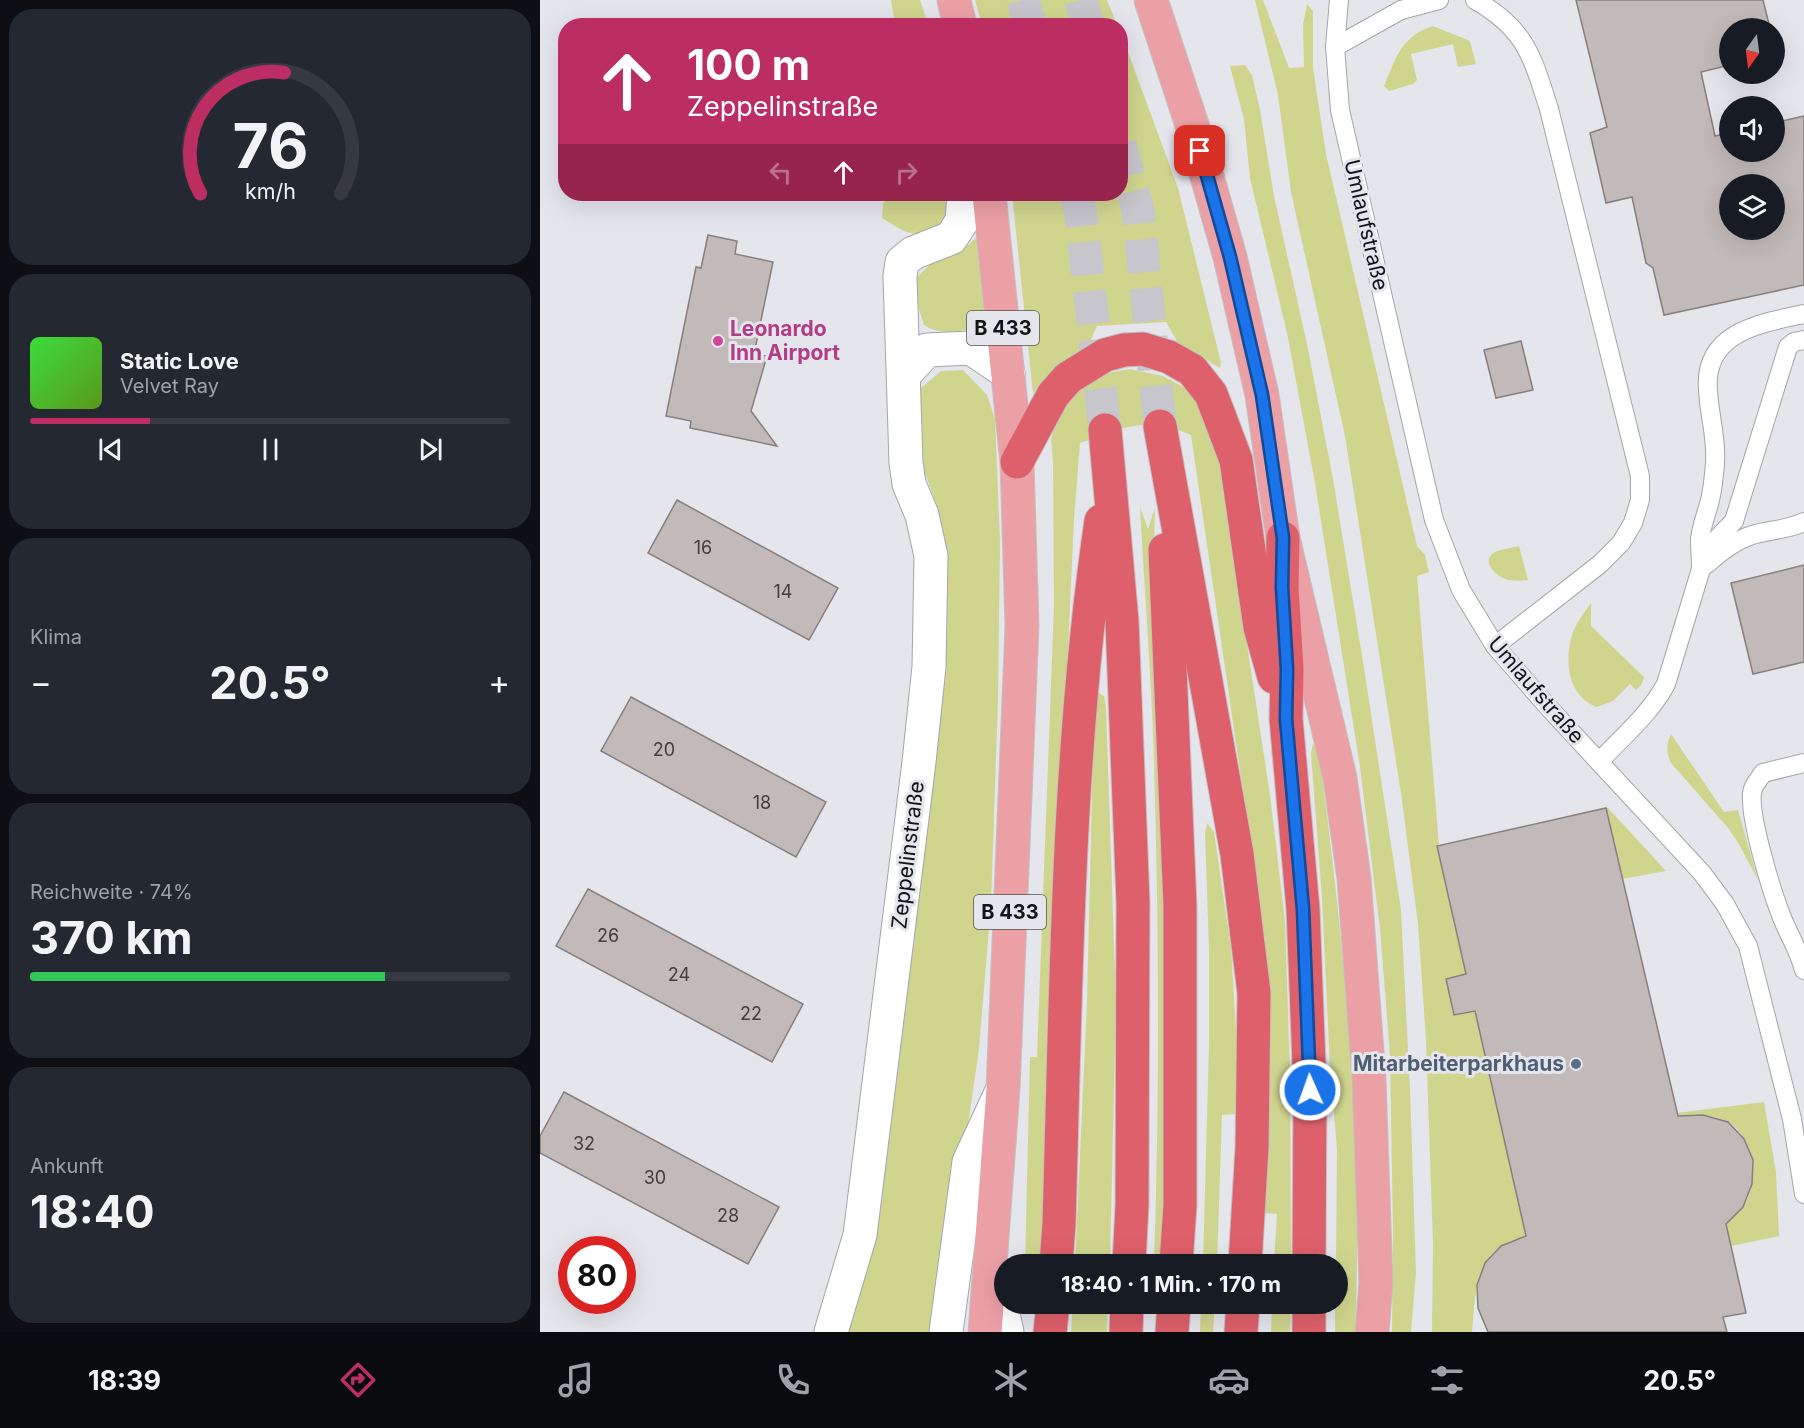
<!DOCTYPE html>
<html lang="de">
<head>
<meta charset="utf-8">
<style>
	:root { --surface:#171b24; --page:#242831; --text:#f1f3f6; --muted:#9ea1a6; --line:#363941; --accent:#bc2e61 }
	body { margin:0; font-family:Inter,sans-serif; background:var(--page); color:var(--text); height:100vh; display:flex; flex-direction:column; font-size:22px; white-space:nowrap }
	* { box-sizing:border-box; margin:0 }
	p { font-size:20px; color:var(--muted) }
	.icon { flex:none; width:33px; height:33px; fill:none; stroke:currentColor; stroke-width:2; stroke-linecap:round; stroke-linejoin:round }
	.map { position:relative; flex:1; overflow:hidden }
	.sheet { display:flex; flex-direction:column; gap:9px; padding:9px; background:#0d0f14; width:540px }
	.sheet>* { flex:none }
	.banner { position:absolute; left:18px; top:18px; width:570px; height:183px; border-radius:24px; box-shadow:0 6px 24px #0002; background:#bc2e61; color:#fff; overflow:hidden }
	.needle { width:39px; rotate:194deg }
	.buttons { position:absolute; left:1179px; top:18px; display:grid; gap:12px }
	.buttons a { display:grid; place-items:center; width:66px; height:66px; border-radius:50%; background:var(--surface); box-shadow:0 6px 24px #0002; font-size:30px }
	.speed { position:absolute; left:18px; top:1236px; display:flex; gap:12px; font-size:30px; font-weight:700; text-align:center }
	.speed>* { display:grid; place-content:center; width:78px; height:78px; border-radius:50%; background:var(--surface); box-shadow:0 6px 24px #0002; line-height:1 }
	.speed .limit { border:9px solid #d22; background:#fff; color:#111 }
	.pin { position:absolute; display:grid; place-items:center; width:51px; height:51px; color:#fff; margin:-26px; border-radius:12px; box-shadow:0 3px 9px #0006 }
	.me { position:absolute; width:66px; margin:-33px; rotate:358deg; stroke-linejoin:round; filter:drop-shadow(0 0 4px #0008) }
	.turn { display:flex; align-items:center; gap:21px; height:126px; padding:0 30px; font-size:27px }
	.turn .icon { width:78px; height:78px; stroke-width:2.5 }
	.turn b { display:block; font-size:42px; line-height:51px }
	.lanes { display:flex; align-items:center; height:57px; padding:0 30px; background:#0003; justify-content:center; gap:30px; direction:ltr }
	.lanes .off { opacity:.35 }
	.big { font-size:45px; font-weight:700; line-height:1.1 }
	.sheet .widget { flex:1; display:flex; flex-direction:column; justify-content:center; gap:9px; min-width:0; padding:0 21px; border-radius:24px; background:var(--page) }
	.sheet .dial { align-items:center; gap:0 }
	.dial svg { height:156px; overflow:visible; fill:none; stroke:var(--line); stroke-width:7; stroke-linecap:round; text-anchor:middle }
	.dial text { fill:var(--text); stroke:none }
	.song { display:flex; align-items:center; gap:18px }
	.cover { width:72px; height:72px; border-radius:9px; background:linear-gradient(135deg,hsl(120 70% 55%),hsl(90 70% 35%)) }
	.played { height:6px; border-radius:3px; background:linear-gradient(90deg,var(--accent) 25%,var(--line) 25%) }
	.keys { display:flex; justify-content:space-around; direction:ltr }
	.heat { display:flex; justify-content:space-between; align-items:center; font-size:33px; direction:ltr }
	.charge { height:9px; border-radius:4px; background:linear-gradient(90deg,#34c759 74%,var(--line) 0) }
	.trip { position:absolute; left:454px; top:1254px; width:354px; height:60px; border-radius:30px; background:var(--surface); box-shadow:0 6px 24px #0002; font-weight:700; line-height:60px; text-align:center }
	.tabs { display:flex; height:96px; justify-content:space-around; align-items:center; background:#090b0e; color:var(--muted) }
	.tabs .icon { width:42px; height:42px }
	.tabs .active { color:var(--accent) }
	.tabs b { font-size:27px; color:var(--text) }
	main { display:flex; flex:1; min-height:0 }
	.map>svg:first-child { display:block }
	.green { fill:#d0d58e }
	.building { fill:#c2bab9; stroke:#877f7e; stroke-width:1.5; fill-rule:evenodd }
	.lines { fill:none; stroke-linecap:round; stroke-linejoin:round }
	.highway-tunnel { stroke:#c6c6cc; stroke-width:33; stroke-dasharray:33 16; stroke-linecap:butt }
	.lane-casing { stroke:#a4a4ab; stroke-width:20 }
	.street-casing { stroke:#a4a4ab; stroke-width:35 }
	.primary-casing { stroke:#c2c2c2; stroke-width:35 }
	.highway-casing { stroke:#c2c2c2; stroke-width:35 }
	.lane { stroke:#fff; stroke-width:18 }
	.street { stroke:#fff; stroke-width:33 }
	.primary { stroke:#eba0a6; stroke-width:33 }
	.highway { stroke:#de606a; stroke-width:33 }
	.route-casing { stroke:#114b97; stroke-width:15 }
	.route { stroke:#1a73e8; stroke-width:10 }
	.hotel-dot { fill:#d1479c; stroke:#e5e5ec; stroke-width:2 }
	.service-dot { fill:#5c6f8a; stroke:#e5e5ec; stroke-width:2 }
	.labels { text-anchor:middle; stroke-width:6; stroke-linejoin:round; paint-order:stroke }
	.number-label { font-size:18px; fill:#403e3f }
	.shield { fill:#e5e5ec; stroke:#535356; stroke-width:1.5 }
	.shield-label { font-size:20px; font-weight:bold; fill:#141416 }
	.street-label { font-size:21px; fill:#141416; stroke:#e5e5ec }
	.hotel-label { font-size:21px; font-weight:bold; fill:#b23c85; stroke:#e5e5ec; text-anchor:start }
	.service-label { font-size:21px; font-weight:bold; fill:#4e5e75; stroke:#e5e5ec; text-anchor:end }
</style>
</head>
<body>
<main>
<section class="sheet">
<div class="widget dial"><svg viewBox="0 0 100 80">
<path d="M14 69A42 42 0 1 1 86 69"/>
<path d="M14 69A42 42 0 0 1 57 7" stroke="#bc2e61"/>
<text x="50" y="56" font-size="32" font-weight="700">76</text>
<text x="50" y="72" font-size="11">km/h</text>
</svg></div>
<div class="widget">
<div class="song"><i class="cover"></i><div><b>Static Love</b><p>Velvet Ray</p></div></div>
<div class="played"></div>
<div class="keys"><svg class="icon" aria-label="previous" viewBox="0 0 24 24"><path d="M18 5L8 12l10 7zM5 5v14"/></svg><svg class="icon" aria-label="pause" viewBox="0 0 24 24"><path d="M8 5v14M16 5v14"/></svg><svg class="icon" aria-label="next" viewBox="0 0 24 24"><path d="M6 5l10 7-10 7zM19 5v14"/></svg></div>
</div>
<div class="widget"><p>Klima</p>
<div class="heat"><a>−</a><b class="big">20.5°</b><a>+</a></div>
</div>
<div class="widget"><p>Reichweite · 74%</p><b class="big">370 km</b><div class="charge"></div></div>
<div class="widget"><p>Ankunft</p><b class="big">18:40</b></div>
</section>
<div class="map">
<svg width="1264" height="1332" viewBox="0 0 1264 1332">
	<rect width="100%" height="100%" fill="#e5e5ec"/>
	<g class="green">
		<path d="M351,0h29l8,25h-33z"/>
		<path d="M435,0h132l10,25h-135z"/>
		<path d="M715,0h8l26,68 15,-1 -1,-42 4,-21 6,7v57l13,86 91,392 8,9 4,17 -12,4 22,270 -2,1 29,127 -20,5 8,36 21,-4 51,225c-7,3 -16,5 -23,9 -29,16 -28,58 -31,87h-40l1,-89 -7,-203 -8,-116 -16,-124 -57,-364 -54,-244 -13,-97z"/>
		<path d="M893,26l37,15 6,23 -18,3 -5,-23 -42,10 6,26 -4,4 -24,7 -5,-5c12,-28 17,-50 49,-60z"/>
		<path d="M581,33l57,155 43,175 -1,5 -42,-25 -12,-21 -69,4 -9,21 -22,13 -33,33 -21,-199h108z"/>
		<path d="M705,65l7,10 8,35 14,86 33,148 26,135 31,189 37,242 9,179 6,184 -5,59h-19l1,-102 -3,-175 -10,-126 -20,-162 -45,-284 -28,-150 -37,-155 -6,-59 -14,-53z"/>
		<path d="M350,194h67l-11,29c-31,17 -35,13 -64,-5l1,-14z"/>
		<path d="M437,237l8,89c-21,4 -43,11 -61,-1l-8,-25 1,-23 16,-15 26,-9z"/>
		<path d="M590,369l33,7 26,14 24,32 57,373 15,126 5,151 1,192h-17l3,-50 -13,-1 2,-189 4,-7 -15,-144 -64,-438c-46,-20 -68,-7 -111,8l-6,76 -34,745h-15l5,-207h7l17,-452 -1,-142 -2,-24 8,-29 23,-22 26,-15z"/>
		<path d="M423,370l24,25 8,24 5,122 -2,159 -7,204 -12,145 -41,283h-90l84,-543 12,-106v-84l2,-47 -10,-49 -12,-33 -4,-81 21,-18z"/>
		<path d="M600,507l8,22 7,-21 -1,34 10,192 1,530h-11c6,-176 5,-354 -1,-530 -3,-76 -9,-151 -13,-227z"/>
		<path d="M979,546l9,34c-7,1 -13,1 -20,0 -11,-3 -29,-18 -13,-28 7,-3 17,-4 24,-6z"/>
		<path d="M1051,603v23l53,51 -3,8 -5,5 -6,-6 -17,17 -16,6c-29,-10 -33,-46 -25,-72 4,-12 12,-22 19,-32z"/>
		<path d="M559,693l5,3 2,11 10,297 -6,260h-35l12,-261 7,-295 1,-12z"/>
		<path d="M1131,734l53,78 14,-2 20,70 -18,-34 -11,-17 -58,-66c-5,-11 -5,-18 0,-29z"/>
		<path d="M773,744l6,7c25,194 45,385 36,581h-20v-28h3v-40h-2l1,-115 -7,-82 -8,-169 -11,-145z"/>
		<path d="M1066,808h2l58,63 -44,8z"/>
		<path d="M667,823l7,9 17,116 6,96v70l-15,1 -5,149h-14l6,-220v-95l-4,-116z"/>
		<path d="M1224,1102l12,70 3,64 -71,15 -4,-18c15,-6 28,-12 38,-25 19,-24 13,-70 -14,-86 -16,-8 -34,-7 -50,-6l-1,-3z"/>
		<path d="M533,1304h35l-1,28h-36z"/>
		<path d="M661,1304h14l-2,28h-13z"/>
		<path d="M732,1304h19l-1,28h-19z"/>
	</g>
	<g class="building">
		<path d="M1036,0h187l7,28h-40v37l-29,7 14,64 15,-3v19h44v-29l30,-7v169l-140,30 -11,-47 -7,-5 -14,-66 -26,6 -16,-70 17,-6zM1190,184h44v46h-44z"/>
		<path d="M168,235l29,6 -2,13 38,8 -19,92 13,2 -16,55 26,35 -87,-18 1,-7 -25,-5 30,-149 5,1z"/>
		<path d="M981,341l12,49 -37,8 -12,-48z"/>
		<path d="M137,500l161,88 -29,52 -161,-87z"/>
		<path d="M1264,565v97l-51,12 -22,-91z"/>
		<path d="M91,697l195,105 -30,55 -195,-106z"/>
		<path d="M1066,808l72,308 25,-1 25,7 16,17 9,21 -1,24 -9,23 -17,17 20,89 -23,4 4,15h-239l-10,-24 -1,-23 8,-22 16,-17 25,-10 -51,-225 -21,4 -8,-36 20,-5 -29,-128z"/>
		<path d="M48,889l215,115 -31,58 -216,-116z"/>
		<path d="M24,1092l215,115 -31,57 -208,-111v-17z"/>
	</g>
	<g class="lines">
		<g class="highway-tunnel">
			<path d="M483,0l7,26"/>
			<path d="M541,0l7,26"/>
			<path d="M580,144l18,66 22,216"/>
			<path d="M536,194l5,21 24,215"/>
		</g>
		<g class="lane-casing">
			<g id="lane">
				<path d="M799,0l-4,47 5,63 94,410 27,70 34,56 55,63 152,164 23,31 23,42 44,173 12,75"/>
				<path d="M935,0c51,29 57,56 74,109l91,367v24l-7,23 -12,20 -21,21 -105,82"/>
				<path d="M795,47l66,-37 38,-10"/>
				<path d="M1167,564c13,-12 27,-23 45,-29 17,-5 35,-5 52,-13"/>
				<path d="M1161,567c0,-9 -1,-18 -1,-27 1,-14 7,-27 10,-40 3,-12 4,-25 5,-37 2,-25 -6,-48 -7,-73 -5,-58 53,-67 96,-76"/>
				<path d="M1059,762c23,-25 51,-48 67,-78l35,-115 14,-28 19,-20 54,-174 6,-5 10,-2"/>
				<path d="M1264,763l-41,10c-3,5 -8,10 -10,16 -7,20 19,103 28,126 7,19 18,35 23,55"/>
			</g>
		</g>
		<g class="street-casing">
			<g id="street">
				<path d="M364,375l23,-25 44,-2 37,25"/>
				<path d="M453,1270l14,62"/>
				<path d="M291,1332l29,-97 59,-473 10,-95 2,-111 -9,-41 -13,-31 -3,-21 -6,-187 2,-14 11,-9 38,-15 11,-17 2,-27"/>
				<path d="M406,1332l23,-170 33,-71"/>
			</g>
		</g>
		<g class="primary-casing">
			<g id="primary">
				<path d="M414,0l6,26"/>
				<path d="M611,0l43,131 36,126 32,138 21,143 57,240 14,100 15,201 7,204 -4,49"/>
				<path d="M445,1332l18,-243 19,-463 -5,-164 -28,-268"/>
			</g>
		</g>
		<g class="highway-casing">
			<g id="highway">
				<path d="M620,426l77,428 17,139 -2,154 -7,117"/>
				<path d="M565,430l17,191 11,281 -1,303 -3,59"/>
				<path d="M477,462l36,-67 15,-17 37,-23 19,-5 19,-1 26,8 23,13 19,24 25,66 24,167 14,50"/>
				<path d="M743,538l-1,49 5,82 -1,50 17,190 7,181 -1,174"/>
				<path d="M625,550l15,355v301l-4,58"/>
				<path d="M516,1264l3,-40c7,-234 8,-470 42,-703"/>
				<path d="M510,1332l3,-28"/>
				<path d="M586,1332l1,-28"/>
				<path d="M632,1332l2,-28"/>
				<path d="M701,1332l2,-28"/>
				<path d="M769,1332v-28"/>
			</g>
		</g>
		<use href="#lane" class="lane"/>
		<use href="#street" class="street"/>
		<use href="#primary" class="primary"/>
		<use href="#highway" class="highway"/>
	</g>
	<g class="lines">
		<g class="route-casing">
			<path id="route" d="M660,151l30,106 32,138 21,143 -1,49 5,82 -1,50 17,190 7,181"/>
		</g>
		<use href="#route" class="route"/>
	</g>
	<circle class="hotel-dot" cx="178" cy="341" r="6"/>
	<circle class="service-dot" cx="1036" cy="1064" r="6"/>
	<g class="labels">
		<g class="number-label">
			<text x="163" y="554">16</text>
			<text x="243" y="598">14</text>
			<text x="124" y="756">20</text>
			<text x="222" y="809">18</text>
			<text x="68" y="942">26</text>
			<text x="139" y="981">24</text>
			<text x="211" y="1020">22</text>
			<text x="44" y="1150">32</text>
			<text x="115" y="1184">30</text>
			<text x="188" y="1222">28</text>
		</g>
		<g class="shield">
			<rect x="427" y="311" width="72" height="34" rx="4.5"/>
			<rect x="434" y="895" width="72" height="34" rx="4.5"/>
		</g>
		<g class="shield-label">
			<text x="463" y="335">B 433</text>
			<text x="470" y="919">B 433</text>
		</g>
		<g class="street-label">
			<text transform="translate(826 225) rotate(77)" y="7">Umlaufstraße</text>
			<text transform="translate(996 690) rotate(49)" y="7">Umlaufstraße</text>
			<text transform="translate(368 855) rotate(-83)" y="7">Zeppelinstraße</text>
		</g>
		<g class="hotel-label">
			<text x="190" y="336">Leonardo<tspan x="190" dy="24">Inn Airport</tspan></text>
		</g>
		<g class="service-label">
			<text x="1024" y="1071">Mitarbeiterparkhaus</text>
		</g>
	</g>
</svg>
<div class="buttons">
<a><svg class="needle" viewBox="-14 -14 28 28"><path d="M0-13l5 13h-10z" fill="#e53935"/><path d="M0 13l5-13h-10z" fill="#9ea1a6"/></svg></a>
<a><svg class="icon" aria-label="sound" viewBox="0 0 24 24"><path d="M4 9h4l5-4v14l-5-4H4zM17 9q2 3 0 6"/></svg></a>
<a><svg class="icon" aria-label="layers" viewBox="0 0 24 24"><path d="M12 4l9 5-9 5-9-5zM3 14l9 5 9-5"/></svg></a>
</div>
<div class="speed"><div class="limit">80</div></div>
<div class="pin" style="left:660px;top:151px;background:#d93025"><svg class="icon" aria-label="arrive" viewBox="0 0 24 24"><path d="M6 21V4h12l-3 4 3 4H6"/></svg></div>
<svg class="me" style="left:770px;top:1090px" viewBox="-20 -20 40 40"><circle r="17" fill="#1a73e8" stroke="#fff" stroke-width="3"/><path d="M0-11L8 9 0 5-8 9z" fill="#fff"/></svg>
<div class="trip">18:40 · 1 Min. · 170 m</div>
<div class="banner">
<div class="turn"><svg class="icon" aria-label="ahead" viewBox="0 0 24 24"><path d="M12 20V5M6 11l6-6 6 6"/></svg><div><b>100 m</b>Zeppelinstraße</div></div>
<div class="lanes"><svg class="icon off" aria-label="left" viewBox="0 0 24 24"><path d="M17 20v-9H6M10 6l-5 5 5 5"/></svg><svg class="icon" aria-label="ahead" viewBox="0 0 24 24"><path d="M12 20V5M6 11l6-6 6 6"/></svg><svg class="icon off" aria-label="right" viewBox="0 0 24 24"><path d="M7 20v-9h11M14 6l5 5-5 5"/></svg></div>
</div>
</div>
</main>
<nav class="tabs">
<b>18:39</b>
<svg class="icon active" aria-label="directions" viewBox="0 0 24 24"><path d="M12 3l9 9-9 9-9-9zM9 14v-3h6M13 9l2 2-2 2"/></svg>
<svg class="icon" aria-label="music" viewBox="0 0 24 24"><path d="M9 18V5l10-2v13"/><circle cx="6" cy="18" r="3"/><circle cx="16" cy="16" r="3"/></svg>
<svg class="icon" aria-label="phone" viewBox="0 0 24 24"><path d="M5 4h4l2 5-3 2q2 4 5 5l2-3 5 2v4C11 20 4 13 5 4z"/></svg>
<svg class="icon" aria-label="climate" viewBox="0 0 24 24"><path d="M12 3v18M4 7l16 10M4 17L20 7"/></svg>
<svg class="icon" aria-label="car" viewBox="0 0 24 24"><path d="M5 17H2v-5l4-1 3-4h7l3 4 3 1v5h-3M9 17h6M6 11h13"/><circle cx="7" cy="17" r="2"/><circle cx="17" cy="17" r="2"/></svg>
<svg class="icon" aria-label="filters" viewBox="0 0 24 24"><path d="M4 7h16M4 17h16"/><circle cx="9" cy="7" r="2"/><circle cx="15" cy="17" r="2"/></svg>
<b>20.5°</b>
</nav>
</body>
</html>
